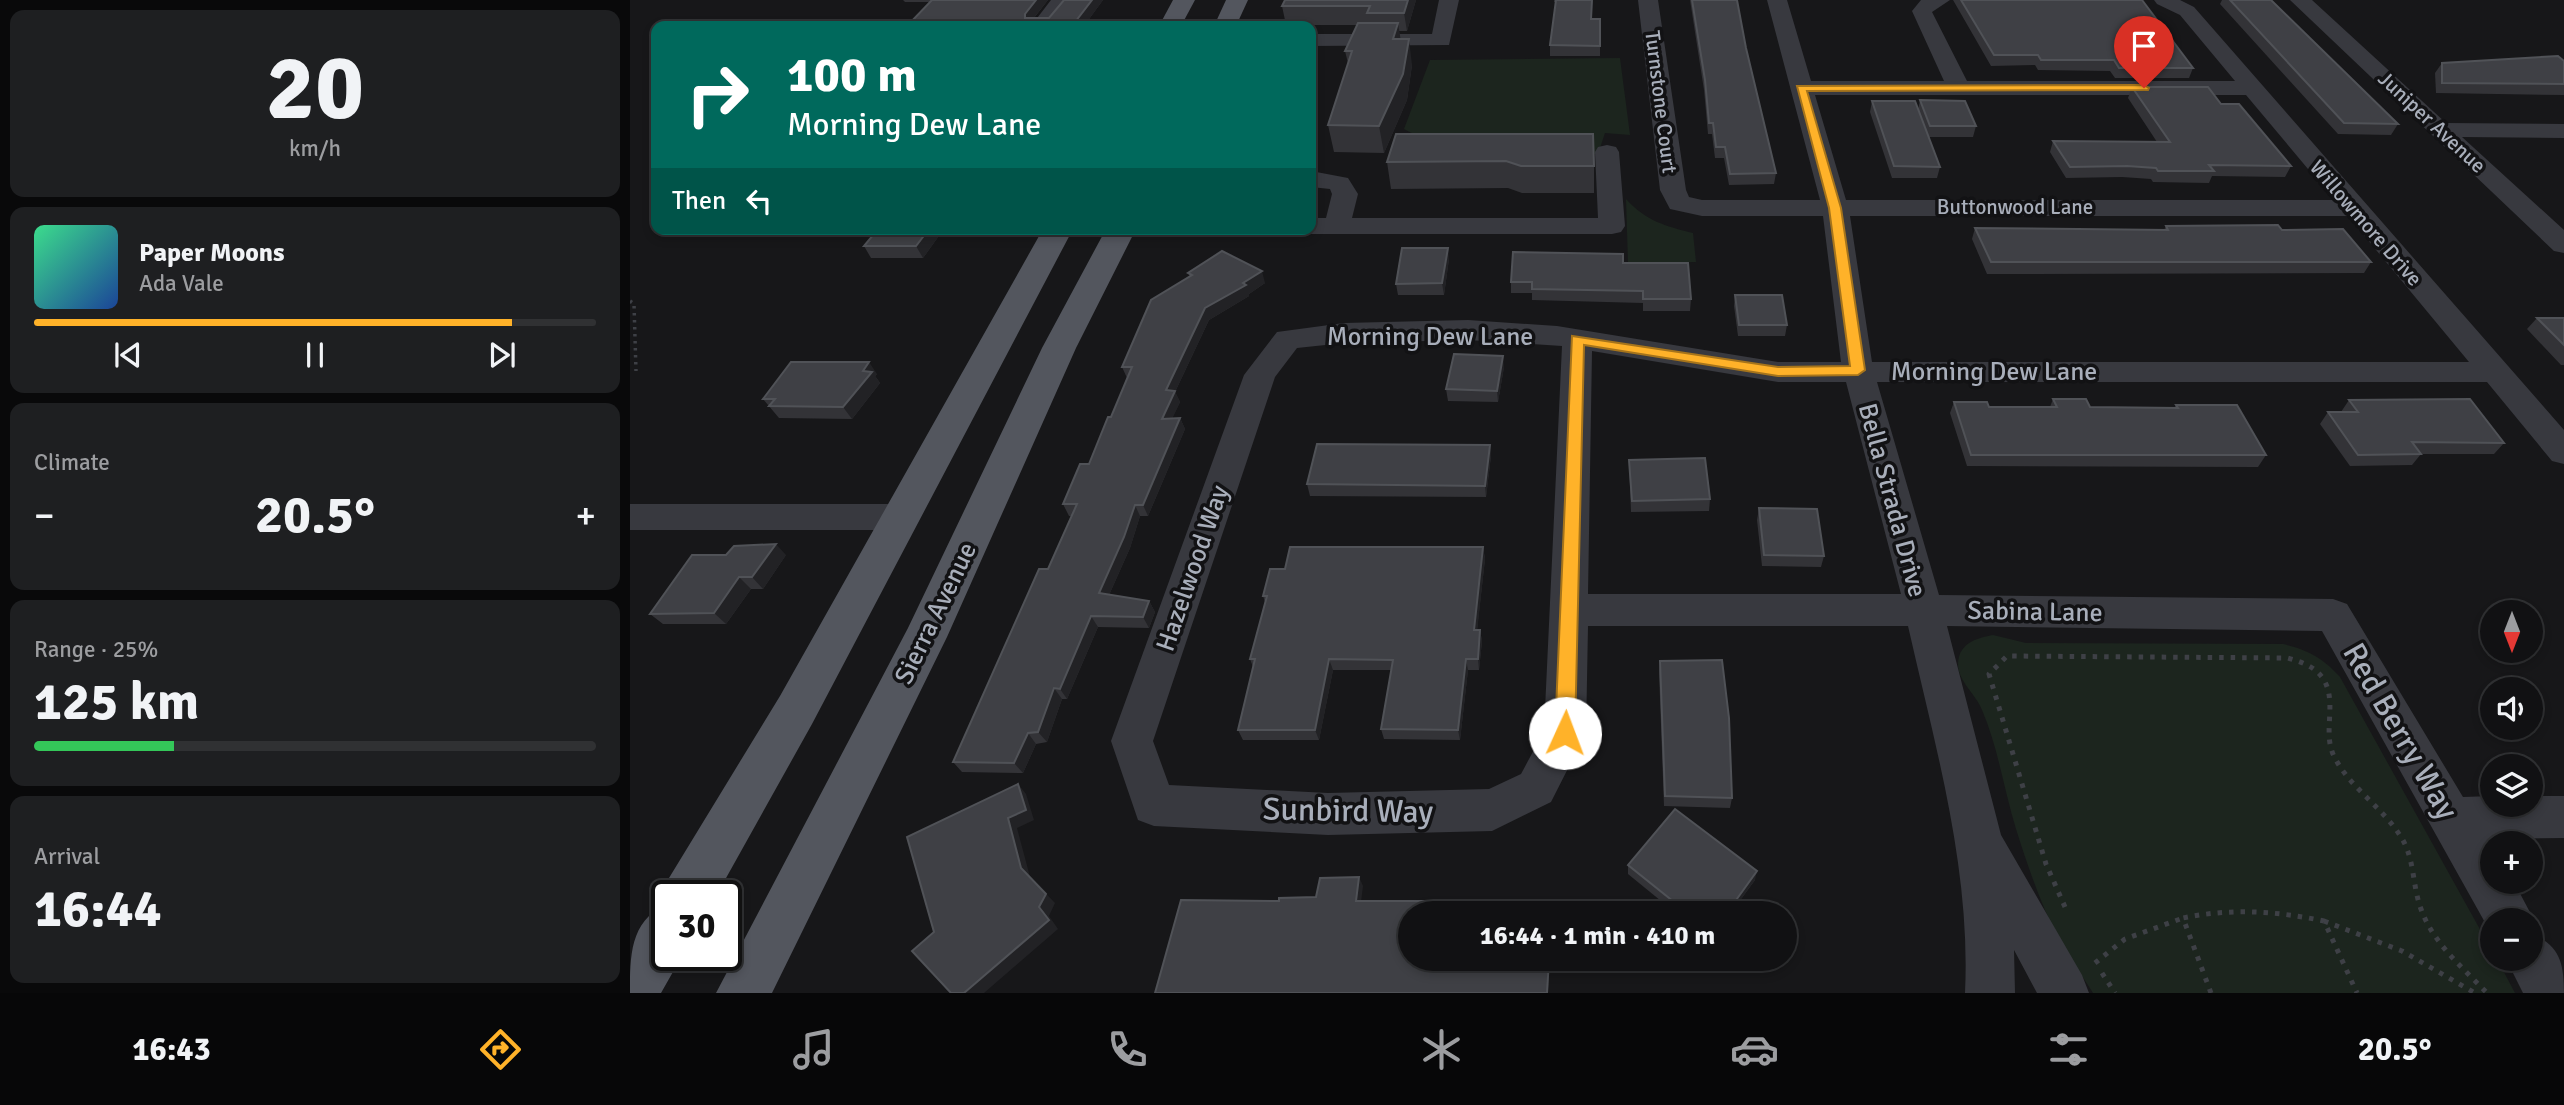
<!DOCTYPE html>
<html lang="en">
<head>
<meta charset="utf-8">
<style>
	:root { --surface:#111113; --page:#1e1f21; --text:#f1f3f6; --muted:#9c9da0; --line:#303133; --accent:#ffb229 }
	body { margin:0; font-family:Signika,sans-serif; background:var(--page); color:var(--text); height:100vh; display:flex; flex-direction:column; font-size:26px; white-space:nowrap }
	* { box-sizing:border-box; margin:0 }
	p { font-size:23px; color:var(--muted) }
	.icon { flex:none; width:38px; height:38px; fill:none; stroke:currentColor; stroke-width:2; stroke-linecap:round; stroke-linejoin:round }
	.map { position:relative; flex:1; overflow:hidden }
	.sheet { display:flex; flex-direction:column; gap:10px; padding:10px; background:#09090a; width:630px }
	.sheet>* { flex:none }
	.banner { position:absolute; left:21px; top:21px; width:665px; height:214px; border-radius:14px; box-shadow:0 4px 10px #0003,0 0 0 2px var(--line); background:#00695c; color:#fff; overflow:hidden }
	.needle { width:46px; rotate:180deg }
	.controls { position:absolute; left:1850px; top:600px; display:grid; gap:14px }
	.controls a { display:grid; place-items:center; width:63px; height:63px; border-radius:50%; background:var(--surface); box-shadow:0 4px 10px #0003,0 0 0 2px var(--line); font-size:35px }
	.speed { position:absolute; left:21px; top:880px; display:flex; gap:14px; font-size:35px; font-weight:700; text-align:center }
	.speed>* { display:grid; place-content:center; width:91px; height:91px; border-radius:50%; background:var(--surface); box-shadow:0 4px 10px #0003,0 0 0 2px var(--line); line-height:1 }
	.speed .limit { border:4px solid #111; border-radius:10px; background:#fff; color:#111 }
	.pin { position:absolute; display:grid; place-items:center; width:60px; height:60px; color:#fff; margin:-72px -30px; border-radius:50% 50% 50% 0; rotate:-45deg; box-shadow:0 0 7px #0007 }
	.pin .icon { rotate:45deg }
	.me { position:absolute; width:77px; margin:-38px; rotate:2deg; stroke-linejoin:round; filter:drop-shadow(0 0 5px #0008) }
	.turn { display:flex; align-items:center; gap:24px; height:147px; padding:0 21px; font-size:32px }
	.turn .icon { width:91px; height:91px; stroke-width:2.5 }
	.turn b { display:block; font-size:49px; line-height:60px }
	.then { display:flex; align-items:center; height:66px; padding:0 21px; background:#0003; gap:14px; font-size:26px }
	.big { font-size:52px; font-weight:700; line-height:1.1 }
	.sheet .widget { flex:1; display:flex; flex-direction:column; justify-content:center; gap:10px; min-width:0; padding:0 24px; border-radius:14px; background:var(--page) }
	.sheet .dial { align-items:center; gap:0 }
	.dial b { font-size:91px; line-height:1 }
	.song { display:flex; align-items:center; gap:21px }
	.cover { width:84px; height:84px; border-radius:10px; background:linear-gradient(135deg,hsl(150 70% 55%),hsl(220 70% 35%)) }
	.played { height:7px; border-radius:4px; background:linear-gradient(90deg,var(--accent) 85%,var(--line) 85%) }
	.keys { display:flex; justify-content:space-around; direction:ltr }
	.heat { display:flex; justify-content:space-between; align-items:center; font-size:38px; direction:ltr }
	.charge { height:10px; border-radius:5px; background:linear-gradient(90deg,#34c759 25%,var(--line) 0) }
	.trip { position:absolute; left:768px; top:901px; width:399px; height:70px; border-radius:35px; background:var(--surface); box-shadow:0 4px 10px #0003,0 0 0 2px var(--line); font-weight:700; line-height:70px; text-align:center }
	.tabs { display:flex; height:112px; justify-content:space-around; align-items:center; background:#070708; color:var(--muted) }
	.tabs .icon { width:49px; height:49px }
	.tabs .active { color:var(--accent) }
	.tabs b { font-size:32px; color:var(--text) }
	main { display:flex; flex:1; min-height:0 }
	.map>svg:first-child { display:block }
	.green { fill:#1c251e }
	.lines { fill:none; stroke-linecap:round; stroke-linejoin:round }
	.path-far1 { stroke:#3e4046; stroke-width:3.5; stroke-dasharray:2.5 4.5; stroke-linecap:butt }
	.path { stroke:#3e4046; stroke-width:5; stroke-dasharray:4.5 7; stroke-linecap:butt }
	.minor { fill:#38393f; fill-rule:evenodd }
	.major { fill:#53565e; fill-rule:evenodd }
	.wall { fill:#333337 }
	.shaded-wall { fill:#222225 }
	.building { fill:#3f4045; stroke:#505257; stroke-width:2 }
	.route { fill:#ffb229; stroke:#a6741b; stroke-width:2 }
	.labels { text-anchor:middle; stroke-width:7; stroke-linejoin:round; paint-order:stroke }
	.far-street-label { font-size:21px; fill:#a8aeba; stroke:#121214 }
	.street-label { font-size:26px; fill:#a8aeba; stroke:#121214 }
	.near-street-label { font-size:32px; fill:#a8aeba; stroke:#121214 }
</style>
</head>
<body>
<main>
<section class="sheet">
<div class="widget dial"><b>20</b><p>km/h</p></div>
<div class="widget">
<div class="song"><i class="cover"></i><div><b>Paper Moons</b><p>Ada Vale</p></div></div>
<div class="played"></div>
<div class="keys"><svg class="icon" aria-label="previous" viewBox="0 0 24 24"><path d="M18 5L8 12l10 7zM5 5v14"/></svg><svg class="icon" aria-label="pause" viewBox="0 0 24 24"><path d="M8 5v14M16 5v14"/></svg><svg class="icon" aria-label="next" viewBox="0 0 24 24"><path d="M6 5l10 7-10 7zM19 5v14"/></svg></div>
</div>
<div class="widget"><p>Climate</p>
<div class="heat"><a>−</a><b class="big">20.5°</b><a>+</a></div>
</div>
<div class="widget"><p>Range · 25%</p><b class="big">125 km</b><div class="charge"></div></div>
<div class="widget"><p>Arrival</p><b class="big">16:44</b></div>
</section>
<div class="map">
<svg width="1934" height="993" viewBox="0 0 1934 993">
	<rect width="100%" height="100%" fill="#171719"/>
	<g class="green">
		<path d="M990,58l10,77 -25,-2 -7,21 -148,-1 -46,-24 26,-69z"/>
		<path d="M996,199c20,22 39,27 67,34l3,29 -68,1z"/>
		<path d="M1363,635l33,8 257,1c25,6 40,14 57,33l152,274v8h5l18,34h-422c-10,-17 -23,-32 -32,-49 -19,-36 -33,-77 -45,-115 -12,-39 -18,-82 -34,-119 -6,-17 -29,-32 -23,-53 4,-15 19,-19 34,-22z"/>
	</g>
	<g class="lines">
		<path class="path-far1" d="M0,301l4,3 2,67"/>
		<g class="path">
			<path d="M1435,907l-19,-43 -57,-190 18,-18 281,2c14,4 28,9 36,22 13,23 -1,51 9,74 15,33 49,52 68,83 14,22 11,48 20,72 12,34 42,59 66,84"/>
			<path d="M1694,921l78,30 73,42"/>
			<path d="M1465,963l30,-24 58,-21"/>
			<path d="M1472,973l13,20"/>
			<path d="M1581,993l-28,-75c48,-10 93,-7 141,3l33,72"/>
		</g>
		<g class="minor">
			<path d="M421,0h21l-21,26h-20z"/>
			<path d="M809,0h20l-10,45 -138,1v-12h121z"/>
			<path d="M1008,0h20l28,190 3,7 13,3h118l-53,-200h20l24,81h133l-32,-70 9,-11h29l-18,12 35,69h268l-55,-66 -23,-11 -3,-4h26l14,7 370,423v34l-12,-3 -65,-79h-610l62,213 394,4 14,5 116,193 29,-1v9h38v-9h34v42l-76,1 4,6v37h22l20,38 -4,8v-8h-38v15l-170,-304 -375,-5 54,209 81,140 7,18h-52l-23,-43 1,43h-50c6,-125 -30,-247 -57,-367h-320l-2,107 -35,69 -59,29 -164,4 -174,-9 -16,-6 -27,-79 133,-366 33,-43 67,-9 124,-3 89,6 221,36h63l-18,-146h-121l-32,-7 -10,-19zM1185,95h431l88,105h-488zM1220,216h498l121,146h-597zM838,340l94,6 -18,385 -23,43 -32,15 -161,4 -159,-8 -16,-44 122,-364 22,-29 47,-5zM962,351l186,31h68l55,212h-313z"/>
			<path d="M1660,0h22l134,123 118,1v14l-102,-1 102,93v23l-10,-2z"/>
			<path d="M977,145l9,2 3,5 6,74 -4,6 -9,2h-301l-11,-5h11v-11h15l6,-24 -2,-5 -19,-2v-16l37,7 10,16 -6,24h246l-3,-66 3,-5z"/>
			<path d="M0,504h272l13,3 5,10 -5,10 -13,3h-272z"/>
			<path d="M1900,933c30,12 34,30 34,60h-41l-17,-34h24z"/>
		</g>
		<g class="major">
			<path d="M543,0h22l-14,26h-22z"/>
			<path d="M596,0h22l-12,26h-22z"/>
			<path d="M413,229h30l-261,495 -96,172h-49v60h15l-21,37h-31c0,-37 0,-71 35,-88l-4,-9 8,-18 111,-182z"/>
			<path d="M476,229h30l-60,119 -129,289 -175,356h-56l192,-365 134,-280z"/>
		</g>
	</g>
	<g class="wall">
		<path d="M273,0h145l-14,18h15l15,-18h39l-19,26 -154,-24h-25z"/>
		<path d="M655,0h131l-9,31h-8l1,8 12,26 -5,35 -23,53 -50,-1 -6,-27 20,-62 -3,-12 12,-26h-71l-4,-19z"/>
		<path d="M924,0h38l-1,19h9v37h-50v-11l6,-43h-2z"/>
		<path d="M1060,0h47l9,48 30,125 -2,11 -45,1 -5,-27h-9l-3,-24h-4l-4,-44z"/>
		<path d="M1323,0h189l51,68 -4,10h-74l-5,-7 -72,-1 -3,-5 -44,1z"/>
		<path d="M1592,0h49l127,124 -7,11 -53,-1 -118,-130z"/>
		<path d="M1934,61v34l-128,-2 -1,-20 7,-10z"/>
		<path d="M1502,87l89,17 70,62 -6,11 -73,-1 -3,7 -56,-1 -2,-3 -29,-2 -56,1 -16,-26 3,-11 104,1 -29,-44z"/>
		<path d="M1290,100l56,26 -3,11h-45l12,30 -3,11h-45l-22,-66 2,-11 46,9z"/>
		<path d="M766,134l198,32v27h-72l-14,-5 -117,1 -4,-27z"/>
		<path d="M1536,226l116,4 89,32 -7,11 -377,1 -15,-35 3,-11 189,2z"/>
		<path d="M248,229h61l2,4 -18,25h-52l-7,-12z"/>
		<path d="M819,259l-5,36h-46l-2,-11z"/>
		<path d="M993,263l68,36 -1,12h-47v-8l-111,-3v-7h-21v-11z"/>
		<path d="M558,273l77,10 -16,11v2l-40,24 -34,72 5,10 -8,16h8l5,11 -37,87h-8l-10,32 -21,47 40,6 6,11 -6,16 -51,-1 -31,72h-5l-15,43 -11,2 -13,29 -61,-1 -9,-10 95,-193 24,-53h-3l-6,-12 26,-40 22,-47 16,-39 -5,-11 68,-90z"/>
		<path d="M1105,295l52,30 -2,11h-47l-4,-30z"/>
		<path d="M1907,318h27v47h-3l-34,-36z"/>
		<path d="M874,367l-6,35 -50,-1 -2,-12z"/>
		<path d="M247,374l-2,2 5,7 -28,36 -73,-1 -16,-19z"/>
		<path d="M1423,399l37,8 84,1 2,-3 90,50 -8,12 -291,-1 -17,-53 4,-11 35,5h61z"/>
		<path d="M1719,400l155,43 -10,11h-73l-9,11 -62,1 -30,-42 8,-12h13z"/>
		<path d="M860,445l1,11 -5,41 -176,-1 -3,-12z"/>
		<path d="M999,460l81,39 -1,12 -78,1z"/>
		<path d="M1129,508l65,48 -3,11 -59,-1 -5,-46z"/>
		<path d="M853,547l2,12 -8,71h3l2,11 -3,29h-11l-8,70 -76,-1 -3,-10 10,-59h-58l-14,70h-76l-5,-10 15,-63 -3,-8 15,-57 -2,-6 22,-27z"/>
		<path d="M156,555l-23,34h-12l-25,35h-63l-13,-10z"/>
		<path d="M1030,661l72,137 -2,10 -66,-2 -5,-134z"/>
		<path d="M998,865l127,15 -25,34h-53l-49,-40z"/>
	</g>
	<g class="shaded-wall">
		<path d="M406,0h12l-19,24 -4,-6v-4z"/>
		<path d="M462,0h11l-19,26h-12z"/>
		<path d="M778,0h8l-9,31 -3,-18z"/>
		<path d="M768,23l4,25 -9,-9z"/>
		<path d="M779,39l3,26 -5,35 -23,53 -5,-27z"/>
		<path d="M299,229h10l2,4 -18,25 -7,-12z"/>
		<path d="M818,248l1,11 -5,36 -2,-12z"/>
		<path d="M632,271l3,12 -16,11v2l-40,24 -34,72 5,10 -13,28 -5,-11 4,-29 39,-82z"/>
		<path d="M873,356l1,11 -6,35 -1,-11z"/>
		<path d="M239,362l8,12 -2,2 5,7 -28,36 -9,-12z"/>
		<path d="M550,418l5,11 -37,87 -5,-11z"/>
		<path d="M860,445l1,11 -5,41 -1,-11z"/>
		<path d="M505,505l5,11 -10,32 -25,56 -6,-11z"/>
		<path d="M146,544l10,11 -23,34 -11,-12z"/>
		<path d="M853,547l2,12 -9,82 -2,-11z"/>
		<path d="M109,577l12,12 -25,35 -12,-11z"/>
		<path d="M519,601l6,11 -6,16 -6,-11z"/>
		<path d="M461,616l7,11 -31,72 -7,-10z"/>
		<path d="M850,630l2,11 -3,29 -1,-11z"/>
		<path d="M699,659l4,11 -14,70 -4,-10z"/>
		<path d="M836,659l2,11 -8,70 -2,-10z"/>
		<path d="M424,688l8,11 -15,43 -9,-10z"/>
		<path d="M398,733l8,11 -13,29 -9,-10z"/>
		<path d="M388,784l8,10 8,26 -17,8 13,49 25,26 -6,13 9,13 -74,64h-20l75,-86 -18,-39 -13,-50z"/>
		<path d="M1127,871l-2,9 -25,34h-4z"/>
		<path d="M729,877l4,9 -3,24 -4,-9z"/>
		<path d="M919,959h1l-2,34h-1z"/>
	</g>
	<g class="building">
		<path d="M302,0h104l-11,14v4h24l15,-18h28l-20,26h-165z"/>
		<path d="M655,0h123l-4,13h-37l3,-7h-88z"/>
		<path d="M926,0h36l-1,19h9v27l-50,-1z"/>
		<path d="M1062,0h45l9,48 30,125 -46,1 -5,-27h-9l-3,-24h-4l-4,-43z"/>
		<path d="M1331,0h181l51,68h-74l-5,-8h-73l-3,-5h-44z"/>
		<path d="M1600,0h41l127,124 -54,-1z"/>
		<path d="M728,23h40l-5,16h16l-6,35 -24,52 -51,-1 24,-74h-7z"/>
		<path d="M1928,56l6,5v23l-122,-1v-20z"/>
		<path d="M1502,87h76l13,17h18l52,62 -82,-1 5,6h-56l-2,-3 -29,-2 -57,1 -17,-26 117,1z"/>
		<path d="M1290,100l45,1 11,25h-46z"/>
		<path d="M1242,101h43l25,66 -46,-1z"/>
		<path d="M766,134h197l1,32h-73l-15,-5 -119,1z"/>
		<path d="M1648,225l4,5 61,-1 28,33h-380l-16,-34 193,2 -2,-4z"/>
		<path d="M248,229h51l-13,17h-52z"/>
		<path d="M772,248h46l-6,35 -46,1z"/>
		<path d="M592,251l40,20 -19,12 3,2 -41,23 -39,82 9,1 -13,28 18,-1 -37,87h-8l-11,32 -25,56 50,8 -6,16 -52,-1 -31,73 -6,-1 -16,44 -10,1 -14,30 -61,-1 86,-193h9l29,-65h-14l17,-40h9l19,-47h3l21,-50h-10l29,-67 41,-25 -4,-2z"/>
		<path d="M883,252l110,2v9h65l3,36h-48v-8l-111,-2v-7h-21z"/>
		<path d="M1105,295h47l5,30h-48z"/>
		<path d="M1907,318h27v27z"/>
		<path d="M824,354l49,2 -6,35 -51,-2z"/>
		<path d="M161,362h78l-6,9 9,1 -29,35 -74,-1 6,-7h-12z"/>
		<path d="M1423,399h33l4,8 88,1 -2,-3h61l29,50h-295l-17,-53h33l2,5h68z"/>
		<path d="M1840,399l34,44 -92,-1 9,12 -63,1 -30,-43h30l-9,-12z"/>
		<path d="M687,444l173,1 -5,41 -178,-2z"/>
		<path d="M1075,458l5,41 -78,2 -3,-41z"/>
		<path d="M1129,508l58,1 7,47 -60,-1z"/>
		<path d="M146,544l-24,33h-13l-25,36 -64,1 42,-59h34l8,-9z"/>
		<path d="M660,547h193l-9,83h6l-2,29h-12l-8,71 -77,-1 12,-69 -64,-1 -14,71h-77l17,-71h-5l17,-63h-4l7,-27h15z"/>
		<path d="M1092,660l7,58 3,80 -67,-2 -5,-135z"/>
		<path d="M388,784l8,26 -18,8 13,50 25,26 -7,13 10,13 -85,73h-13l-39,-42 22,-19 -27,-95z"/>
		<path d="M1045,809l82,62 -31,43h-37l-61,-49z"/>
		<path d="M729,877l-3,24h95l-1,11 82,2h-122v45h139l-2,34h-392l26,-93 98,1v-3l37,-1 4,-19z"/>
	</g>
	<path class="route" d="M1514,85l5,3 -1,2 -341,1 34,117 24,162 -7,5 -80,1 -194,-31 -9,388 -3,6 -7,3 -7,-3 -3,-6 17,-397 206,31 72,-1 -21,-158 -32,-122z"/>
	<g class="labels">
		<g class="far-street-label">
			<text transform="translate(1031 102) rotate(83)" y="7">Turnstone Court</text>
			<text transform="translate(1802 122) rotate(43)" y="7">Juniper Avenue</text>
			<text x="1385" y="214">Buttonwood Lane</text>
			<text transform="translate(1736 223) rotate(49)" y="7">Willowmore Drive</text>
		</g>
		<g class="street-label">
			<text x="800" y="345">Morning Dew Lane</text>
			<text x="1364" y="380">Morning Dew Lane</text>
			<text transform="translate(1263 500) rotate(75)" y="9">Bella Strada Drive</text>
			<text transform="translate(562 568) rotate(-71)" y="9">Hazelwood Way</text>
			<text transform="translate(1405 611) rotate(1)" y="9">Sabina Lane</text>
			<text transform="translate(305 613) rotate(-64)" y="9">Sierra Avenue</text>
		</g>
		<g class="near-street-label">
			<text transform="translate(1771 731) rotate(60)" y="11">Red Berry Way</text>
			<text transform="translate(718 810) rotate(1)" y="11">Sunbird Way</text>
		</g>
	</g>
</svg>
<div class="controls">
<a><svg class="needle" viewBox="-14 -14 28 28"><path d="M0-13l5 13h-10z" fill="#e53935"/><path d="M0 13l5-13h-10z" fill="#9c9da0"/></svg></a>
<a><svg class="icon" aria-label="sound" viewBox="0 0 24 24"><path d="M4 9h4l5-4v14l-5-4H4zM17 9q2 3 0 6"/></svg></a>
<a><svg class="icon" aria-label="layers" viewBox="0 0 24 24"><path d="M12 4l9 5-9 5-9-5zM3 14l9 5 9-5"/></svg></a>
<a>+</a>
<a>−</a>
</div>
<div class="speed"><div class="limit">30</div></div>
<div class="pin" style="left:1514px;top:88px;background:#d93025"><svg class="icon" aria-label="arrive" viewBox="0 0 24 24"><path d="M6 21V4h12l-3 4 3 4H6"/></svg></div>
<svg class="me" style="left:935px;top:733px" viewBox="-20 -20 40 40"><circle r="19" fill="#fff"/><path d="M0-13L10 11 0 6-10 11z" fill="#ffb229"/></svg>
<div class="trip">16:44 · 1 min · 410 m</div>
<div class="banner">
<div class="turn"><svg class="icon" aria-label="right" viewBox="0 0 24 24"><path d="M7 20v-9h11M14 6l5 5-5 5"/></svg><div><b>100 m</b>Morning Dew Lane</div></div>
<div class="then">Then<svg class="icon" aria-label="left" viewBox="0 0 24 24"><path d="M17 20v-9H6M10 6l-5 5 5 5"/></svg></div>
</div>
</div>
</main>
<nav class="tabs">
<b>16:43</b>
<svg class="icon active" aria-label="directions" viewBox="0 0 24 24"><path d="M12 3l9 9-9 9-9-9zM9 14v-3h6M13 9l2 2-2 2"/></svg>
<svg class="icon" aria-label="music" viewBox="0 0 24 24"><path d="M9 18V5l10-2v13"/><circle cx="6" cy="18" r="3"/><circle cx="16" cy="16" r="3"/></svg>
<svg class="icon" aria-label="phone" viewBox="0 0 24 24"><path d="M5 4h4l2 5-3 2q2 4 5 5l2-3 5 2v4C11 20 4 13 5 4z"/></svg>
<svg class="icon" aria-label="climate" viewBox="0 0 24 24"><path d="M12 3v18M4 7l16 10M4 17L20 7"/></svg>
<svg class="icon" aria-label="car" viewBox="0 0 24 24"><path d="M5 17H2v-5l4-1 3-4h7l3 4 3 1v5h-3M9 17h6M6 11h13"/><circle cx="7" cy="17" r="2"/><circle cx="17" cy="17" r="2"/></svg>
<svg class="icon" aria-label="filters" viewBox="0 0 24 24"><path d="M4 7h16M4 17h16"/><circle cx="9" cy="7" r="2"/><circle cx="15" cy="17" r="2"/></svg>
<b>20.5°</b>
</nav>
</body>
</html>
